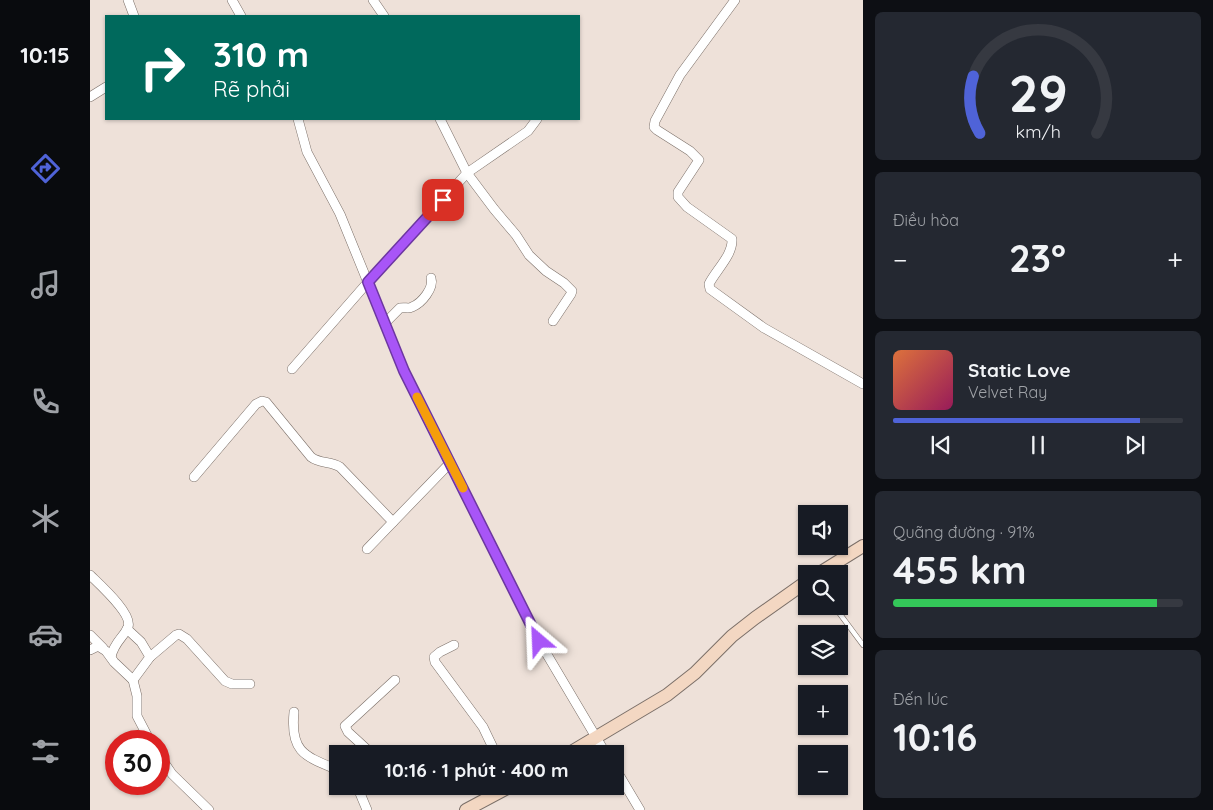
<!DOCTYPE html>
<html lang="vi">
<head>
<meta charset="utf-8">
<style>
	:root { --surface:#171b24; --page:#242831; --text:#f1f3f6; --muted:#9ea1a6; --line:#363941; --accent:#4f63d8 }
	body { margin:0; font-family:Quicksand,sans-serif; background:var(--page); color:var(--text); height:100vh; display:flex; flex-direction:column; font-size:19px; white-space:nowrap }
	* { box-sizing:border-box; margin:0 }
	p { font-size:16px; color:var(--muted) }
	.icon { flex:none; width:28px; height:28px; fill:none; stroke:currentColor; stroke-width:2; stroke-linecap:round; stroke-linejoin:round }
	.map { position:relative; flex:1; overflow:hidden }
	.panel { display:flex; flex-direction:column; gap:12px; padding:12px; background:#0d0f14; width:350px }
	.panel>* { flex:none }
	.top-card { position:absolute; left:15px; top:15px; width:475px; height:105px; border-radius:0px; box-shadow:0 1px 4px #0004; background:#00695c; color:#fff; overflow:hidden }
	.fabs { position:absolute; left:708px; top:505px; display:grid; gap:10px }
	.fabs a { display:grid; place-items:center; width:50px; height:50px; border-radius:0px; background:var(--surface); box-shadow:0 1px 4px #0004; font-size:25px }
	.speed { position:absolute; left:15px; top:730px; display:flex; gap:10px; font-size:25px; font-weight:700; text-align:center }
	.speed>* { display:grid; place-content:center; width:65px; height:65px; border-radius:50%; background:var(--surface); box-shadow:0 1px 4px #0004; line-height:1 }
	.speed .limit { border:8px solid #d22; background:#fff; color:#111 }
	.pin { position:absolute; display:grid; place-items:center; width:42px; height:42px; color:#fff; margin:-21px; border-radius:10px; box-shadow:0 2px 8px #0006 }
	.me { position:absolute; width:55px; margin:-28px; rotate:334deg; stroke-linejoin:round; filter:drop-shadow(0 0 4px #0008) }
	.turn { display:flex; align-items:center; gap:18px; height:105px; padding:0 25px; font-size:22px }
	.turn .icon { width:65px; height:65px; stroke-width:2.5 }
	.turn b { display:block; font-size:35px; line-height:42px }
	.big { font-size:38px; font-weight:700; line-height:1.1 }
	.panel .card { flex:1; display:flex; flex-direction:column; justify-content:center; gap:8px; min-width:0; padding:0 18px; border-radius:8px; background:var(--page) }
	.panel .dial { align-items:center; gap:0 }
	.dial svg { height:130px; overflow:visible; fill:none; stroke:var(--line); stroke-width:7; stroke-linecap:round; text-anchor:middle }
	.dial text { fill:var(--text); stroke:none }
	.song { display:flex; align-items:center; gap:15px }
	.cover { width:60px; height:60px; border-radius:8px; background:linear-gradient(135deg,hsl(20 70% 55%),hsl(330 70% 35%)) }
	.played { height:5px; border-radius:2px; background:linear-gradient(90deg,var(--accent) 85%,var(--line) 85%) }
	.keys { display:flex; justify-content:space-around; direction:ltr }
	.heat { display:flex; justify-content:space-between; align-items:center; font-size:28px; direction:ltr }
	.charge { height:8px; border-radius:4px; background:linear-gradient(90deg,#34c759 91%,var(--line) 0) }
	.trip { position:absolute; left:239px; top:745px; width:295px; height:50px; border-radius:0px; background:var(--surface); box-shadow:0 1px 4px #0004; font-weight:700; line-height:50px; text-align:center }
	main { display:flex; flex:1; min-height:0 }
	.tabs { display:flex; flex-direction:column; width:90px; justify-content:space-around; align-items:center; background:#090b0e; color:var(--muted) }
	.tabs .icon { width:35px; height:35px }
	.tabs .active { color:var(--accent) }
	.tabs b { font-size:22px; color:var(--text) }
	.map>svg:first-child { display:block }
	.lines { fill:none; stroke-linecap:round; stroke-linejoin:round }
	.lane-casing { stroke:#7b6f68; stroke-width:5.5 }
	.street-casing { stroke:#7b6f68; stroke-width:10 }
	.secondary-casing { stroke:#7b6f68; stroke-width:14 }
	.lane { stroke:#fff; stroke-width:4.5 }
	.street { stroke:#fff; stroke-width:9 }
	.secondary { stroke:#f3d7c2; stroke-width:12 }
	.route-casing { stroke:#6d37a1; stroke-width:12 }
	.route { stroke:#a855f7; stroke-width:9 }
	.slow { stroke:#f59e0b; stroke-width:9 }
</style>
</head>
<body>
<main>
<nav class="tabs">
<b>10:15</b>
<svg class="icon active" aria-label="directions" viewBox="0 0 24 24"><path d="M12 3l9 9-9 9-9-9zM9 14v-3h6M13 9l2 2-2 2"/></svg>
<svg class="icon" aria-label="music" viewBox="0 0 24 24"><path d="M9 18V5l10-2v13"/><circle cx="6" cy="18" r="3"/><circle cx="16" cy="16" r="3"/></svg>
<svg class="icon" aria-label="phone" viewBox="0 0 24 24"><path d="M5 4h4l2 5-3 2q2 4 5 5l2-3 5 2v4C11 20 4 13 5 4z"/></svg>
<svg class="icon" aria-label="climate" viewBox="0 0 24 24"><path d="M12 3v18M4 7l16 10M4 17L20 7"/></svg>
<svg class="icon" aria-label="car" viewBox="0 0 24 24"><path d="M5 17H2v-5l4-1 3-4h7l3 4 3 1v5h-3M9 17h6M6 11h13"/><circle cx="7" cy="17" r="2"/><circle cx="17" cy="17" r="2"/></svg>
<svg class="icon" aria-label="filters" viewBox="0 0 24 24"><path d="M4 7h16M4 17h16"/><circle cx="9" cy="7" r="2"/><circle cx="15" cy="17" r="2"/></svg>
</nav>
<div class="map">
<svg width="773" height="810" viewBox="0 0 773 810">
	<rect width="100%" height="100%" fill="#eee1d9"/>
	<g class="lines">
		<g class="lane-casing">
			<path id="lane" d="M744,606l29,39"/>
		</g>
		<g class="street-casing">
			<g id="street">
				<path d="M38,0l6,16"/>
				<path d="M142,0l9,16"/>
				<path d="M283,0l11,16"/>
				<path d="M645,0l-55,75 -25,46 -1,6 3,3 33,21 9,9 -21,32v5l9,10 45,32c1,16 -16,31 -23,45l1,5 54,39 99,56"/>
				<path d="M0,97l16,-10"/>
				<path d="M208,119l9,33 33,62 64,157 23,47 112,223 67,113"/>
				<path d="M350,119l27,54 27,36 22,26 13,20 17,16 18,12 8,8 -1,3 -18,27"/>
				<path d="M295,323l15,-15c5,-1 9,1 12,-1 10,-4 22,-19 19,-29"/>
				<path d="M202,369l76,-87 99,-109 61,-42 9,-12"/>
				<path d="M104,477l62,-73 6,-3 4,1 45,55c9,7 20,4 29,10l53,55"/>
				<path d="M277,549l83,-86"/>
				<path d="M0,575c9,9 43,39 38,52 -4,10 -14,15 -17,30"/>
				<path d="M37,629l14,13 9,15"/>
				<path d="M0,635l13,13"/>
				<path d="M364,645l-14,7 -6,5 1,5 48,65 13,27"/>
				<path d="M0,650l8,-4 8,5 8,11 19,18 4,16v20l13,25"/>
				<path d="M43,680l17,-23 26,-22 3,-1 8,5 38,42 7,3h18"/>
				<path d="M204,712c-4,40 10,44 44,58"/>
				<path d="M282,754l-24,-22 -3,-6 50,-46"/>
				<path d="M69,755l13,19 37,36"/>
				<path d="M525,768l25,42"/>
				<path d="M267,786l10,24"/>
			</g>
		</g>
		<g class="secondary-casing">
			<g id="secondary">
				<path d="M728,574l45,-28"/>
				<path d="M478,754l99,-59 28,-22 37,-37 23,-18 51,-36"/>
				<path d="M376,810l45,-24"/>
			</g>
		</g>
		<use href="#lane" class="lane"/>
		<use href="#street" class="street"/>
		<use href="#secondary" class="secondary"/>
	</g>
	<g class="lines">
		<g class="route-casing">
			<path id="route" d="M353,200l-75,82 36,89 135,270"/>
		</g>
		<use href="#route" class="route"/>
		<path class="slow" d="M327,397l46,91"/>
	</g>
</svg>
<div class="fabs">
<a><svg class="icon" aria-label="sound" viewBox="0 0 24 24"><path d="M4 9h4l5-4v14l-5-4H4zM17 9q2 3 0 6"/></svg></a>
<a><svg class="icon" aria-label="search" viewBox="0 0 24 24"><circle cx="10" cy="10" r="6"/><path d="M15 15l6 6"/></svg></a>
<a><svg class="icon" aria-label="layers" viewBox="0 0 24 24"><path d="M12 4l9 5-9 5-9-5zM3 14l9 5 9-5"/></svg></a>
<a>+</a>
<a>−</a>
</div>
<div class="speed"><div class="limit">30</div></div>
<div class="pin" style="left:353px;top:200px;background:#d93025"><svg class="icon" aria-label="arrive" viewBox="0 0 24 24"><path d="M6 21V4h12l-3 4 3 4H6"/></svg></div>
<svg class="me" style="left:449px;top:641px" viewBox="-20 -20 40 40"><path d="M0-17L14 15 0 8-14 15z" fill="#a855f7" stroke="#fff" stroke-width="4"/></svg>
<div class="trip">10:16 · 1 phút · 400 m</div>
<div class="top-card">
<div class="turn"><svg class="icon" aria-label="right" viewBox="0 0 24 24"><path d="M7 20v-9h11M14 6l5 5-5 5"/></svg><div><b>310 m</b>Rẽ phải</div></div>
</div>
</div>
<section class="panel">
<div class="card dial"><svg viewBox="0 0 100 80">
<path d="M14 69A42 42 0 1 1 86 69"/>
<path d="M14 69A42 42 0 0 1 10 34" stroke="#4f63d8"/>
<text x="50" y="56" font-size="32" font-weight="700">29</text>
<text x="50" y="72" font-size="11">km/h</text>
</svg></div>
<div class="card"><p>Điều hòa</p>
<div class="heat"><a>−</a><b class="big">23°</b><a>+</a></div>
</div>
<div class="card">
<div class="song"><i class="cover"></i><div><b>Static Love</b><p>Velvet Ray</p></div></div>
<div class="played"></div>
<div class="keys"><svg class="icon" aria-label="previous" viewBox="0 0 24 24"><path d="M18 5L8 12l10 7zM5 5v14"/></svg><svg class="icon" aria-label="pause" viewBox="0 0 24 24"><path d="M8 5v14M16 5v14"/></svg><svg class="icon" aria-label="next" viewBox="0 0 24 24"><path d="M6 5l10 7-10 7zM19 5v14"/></svg></div>
</div>
<div class="card"><p>Quãng đường · 91%</p><b class="big">455 km</b><div class="charge"></div></div>
<div class="card"><p>Đến lúc</p><b class="big">10:16</b></div>
</section>
</main>
</body>
</html>
